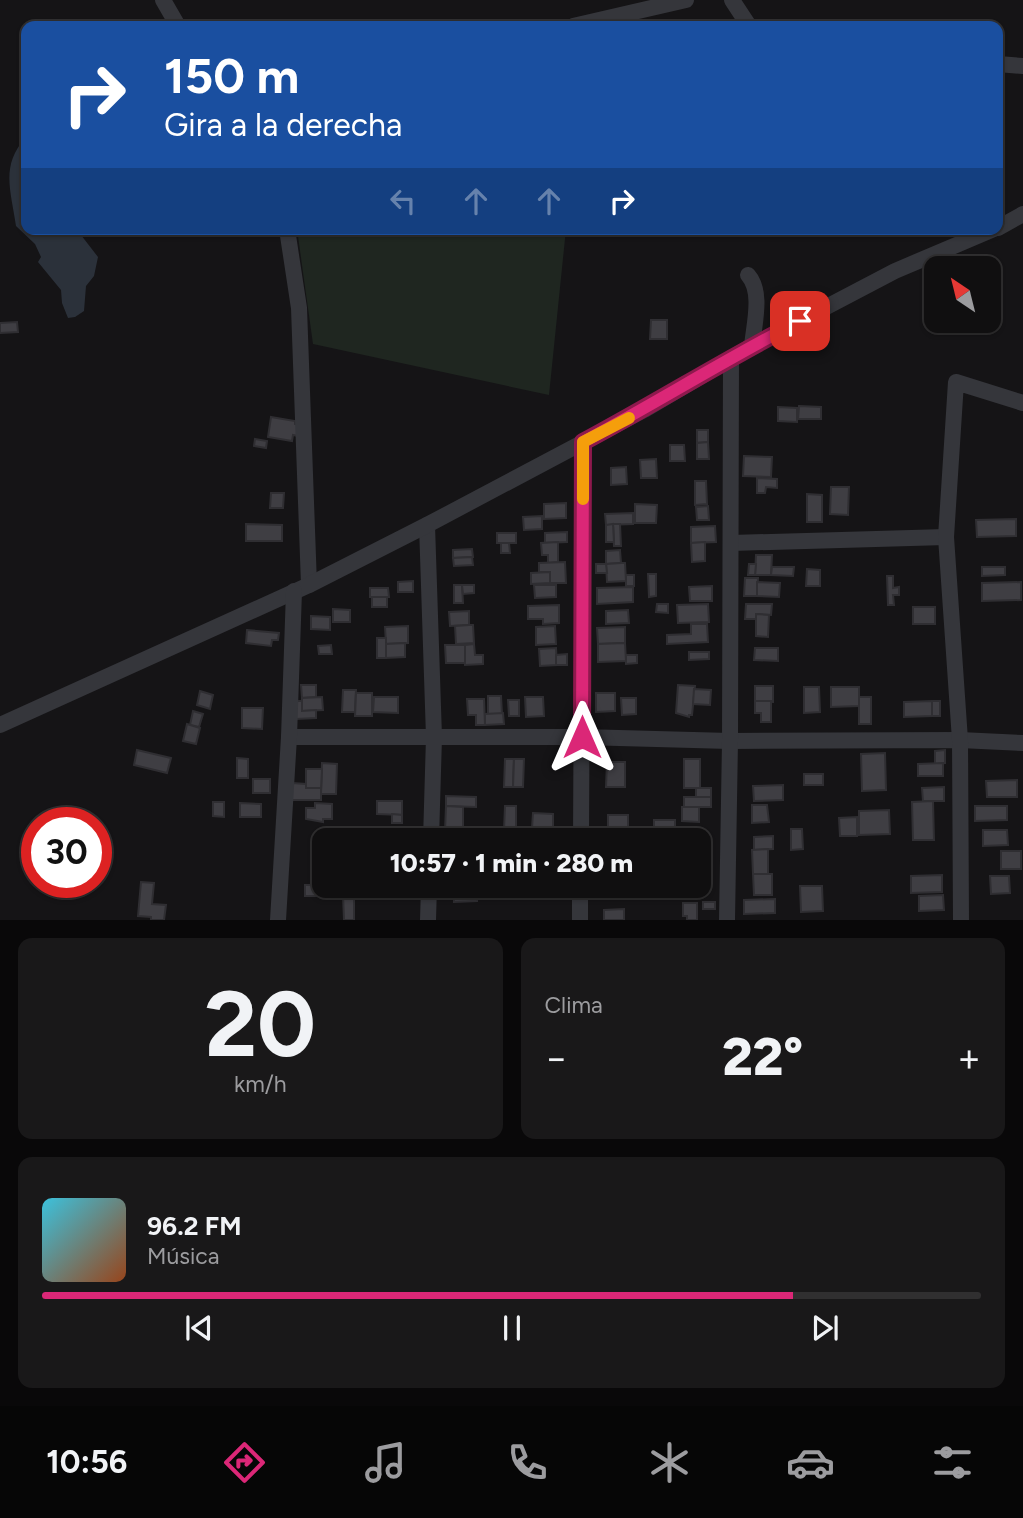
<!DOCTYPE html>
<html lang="es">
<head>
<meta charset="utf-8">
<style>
	:root { --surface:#100f10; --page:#191819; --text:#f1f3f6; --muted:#9c9c9f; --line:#302f30; --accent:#db2777 }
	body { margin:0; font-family:Figtree,sans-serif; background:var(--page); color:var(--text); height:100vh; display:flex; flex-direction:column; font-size:26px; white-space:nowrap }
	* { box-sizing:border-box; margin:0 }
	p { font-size:23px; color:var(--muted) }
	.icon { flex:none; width:38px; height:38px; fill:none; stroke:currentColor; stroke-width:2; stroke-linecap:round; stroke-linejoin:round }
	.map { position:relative; height:920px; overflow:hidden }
	.sheet { display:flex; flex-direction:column; gap:18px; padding:18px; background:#090809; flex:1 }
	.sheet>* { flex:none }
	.guide { position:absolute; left:21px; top:21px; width:982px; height:214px; border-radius:14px; box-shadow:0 2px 5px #0004,0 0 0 2px var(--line); background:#1a4fa0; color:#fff; overflow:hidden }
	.needle { width:46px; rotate:325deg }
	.controls { position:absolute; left:924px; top:256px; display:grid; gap:14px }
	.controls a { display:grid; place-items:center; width:77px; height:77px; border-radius:14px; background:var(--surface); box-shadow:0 2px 5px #0004,0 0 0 2px var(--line); font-size:35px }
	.speed { position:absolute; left:21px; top:807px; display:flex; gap:14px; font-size:35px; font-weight:700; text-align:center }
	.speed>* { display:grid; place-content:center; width:91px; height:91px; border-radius:50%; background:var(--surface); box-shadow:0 2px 5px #0004,0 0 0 2px var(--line); line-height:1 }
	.speed .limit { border:10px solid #d22; background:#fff; color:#111 }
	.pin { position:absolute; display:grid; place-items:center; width:60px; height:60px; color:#fff; margin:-30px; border-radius:14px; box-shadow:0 4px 10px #0006 }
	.me { position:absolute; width:77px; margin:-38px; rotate:0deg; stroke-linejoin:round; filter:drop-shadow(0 0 5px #0008) }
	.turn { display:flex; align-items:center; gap:24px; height:147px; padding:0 28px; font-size:32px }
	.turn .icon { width:91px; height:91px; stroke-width:2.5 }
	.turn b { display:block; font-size:49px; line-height:60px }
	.lanes { display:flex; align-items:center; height:66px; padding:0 28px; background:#0003; justify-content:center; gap:35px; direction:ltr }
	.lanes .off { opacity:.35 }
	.big { font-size:52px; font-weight:800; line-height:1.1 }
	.sheet .tile { flex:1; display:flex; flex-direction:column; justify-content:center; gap:10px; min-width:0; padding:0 24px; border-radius:14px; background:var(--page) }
	.sheet .dial { align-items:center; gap:0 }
	.dial b { font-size:91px; line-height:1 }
	.song { display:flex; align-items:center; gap:21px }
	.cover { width:84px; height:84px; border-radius:10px; background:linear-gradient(135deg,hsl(190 70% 55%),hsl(20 70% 35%)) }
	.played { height:7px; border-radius:4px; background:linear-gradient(90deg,var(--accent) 80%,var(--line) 80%) }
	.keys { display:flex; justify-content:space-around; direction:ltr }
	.heat { display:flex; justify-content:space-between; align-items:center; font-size:38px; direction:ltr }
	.sheet .tiles { flex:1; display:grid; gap:18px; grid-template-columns:1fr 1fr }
	.tile:last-child { grid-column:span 2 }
	.trip { position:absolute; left:312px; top:828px; width:399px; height:70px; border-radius:14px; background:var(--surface); box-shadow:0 2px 5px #0004,0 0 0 2px var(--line); font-weight:800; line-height:70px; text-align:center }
	.tab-bar { display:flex; height:112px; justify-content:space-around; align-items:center; background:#060606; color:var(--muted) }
	.tab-bar .icon { width:49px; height:49px }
	.tab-bar .selected { color:var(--accent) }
	.tab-bar b { font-size:32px; color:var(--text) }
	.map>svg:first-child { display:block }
	.green { fill:#1f2620 }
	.water { fill:#2b313a }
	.building { fill:#3f3e43; stroke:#2f2e32; stroke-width:2 }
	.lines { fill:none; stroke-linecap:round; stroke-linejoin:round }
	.minor { stroke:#35363b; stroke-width:16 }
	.route-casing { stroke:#8e194d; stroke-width:18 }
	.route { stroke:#db2777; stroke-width:12 }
	.slow { stroke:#f59e0b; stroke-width:12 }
</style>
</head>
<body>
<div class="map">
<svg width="1023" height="920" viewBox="0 0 1023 920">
	<rect width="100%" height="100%" fill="#151416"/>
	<path class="green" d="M297,229h269l-17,166 -236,-51z"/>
	<path class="water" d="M26,137v92h56l-1,6 17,22 -4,19 -8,10 -2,25 -9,6 -7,1 -6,-15 -1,-13 -23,-28 3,-5 -6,-13 -19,-18c-5,-36 -16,-60 10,-89z"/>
	<g class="building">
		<path d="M651,320h16v19h-17z"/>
		<path d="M17,322l1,10 -18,1v-10z"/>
		<path d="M799,406l22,1v12h-23z"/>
		<path d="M778,407l19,1v14l-19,-1z"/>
		<path d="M271,417l24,4v3l5,1 -2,11 -5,-1 -1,6 -24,-4z"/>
		<path d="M697,430h11v12l-11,1z"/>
		<path d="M255,439l12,2 -1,7 -12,-2z"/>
		<path d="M708,442l1,17h-12v-16z"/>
		<path d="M670,445h14l1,16h-15z"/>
		<path d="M744,456l28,1 -1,20 -28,-1z"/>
		<path d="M656,459l1,19h-16l-1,-18z"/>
		<path d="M626,467l1,17 -16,1v-17z"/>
		<path d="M757,478l20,1v9l-11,-1 -1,6h-8z"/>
		<path d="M695,481h11l1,23 -12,1z"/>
		<path d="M831,487h18l-1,28 -18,-1z"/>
		<path d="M271,493h13l-1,15h-13z"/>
		<path d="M807,494l15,1v27h-15z"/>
		<path d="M566,503v15l-22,1v-15z"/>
		<path d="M635,504l22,1 -1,18h-21z"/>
		<path d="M708,506l1,14h-12l-1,-13z"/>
		<path d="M633,513v11l-27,1 -1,-11z"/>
		<path d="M542,516v13l-18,1 -1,-13z"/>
		<path d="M1016,519v17l-39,1 -1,-17z"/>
		<path d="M246,524l36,1v16h-36z"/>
		<path d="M613,524h7l1,22h-7z"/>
		<path d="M613,524l1,18h-8v-17z"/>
		<path d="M715,526l1,16 -25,1v-16z"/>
		<path d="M567,532v10l-22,1v-10z"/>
		<rect x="497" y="533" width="19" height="10"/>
		<path d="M558,542v20l-10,1v-8h-6l-1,-12z"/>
		<path d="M705,542v19l-13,1 -1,-19z"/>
		<path d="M501,543h8l1,10h-9z"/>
		<path d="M472,549l1,8 -20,1v-8z"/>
		<path d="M620,550l1,13 -15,1v-13z"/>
		<path d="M756,555h16l-1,20h-16z"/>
		<path d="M472,557l1,8 -19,1 -1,-8z"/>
		<path d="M565,562l1,21h-16v-11h-11v-9z"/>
		<path d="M621,563h4l1,18 -19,1 -1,-18z"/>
		<path d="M596,564h10l1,9h-11z"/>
		<path d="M749,564h7l-1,11h-7z"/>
		<path d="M772,567h22l-1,9 -22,-1z"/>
		<path d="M982,567h23v8l-23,1z"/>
		<path d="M807,569l13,1v16h-14z"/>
		<path d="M550,572v11l-19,1v-11z"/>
		<path d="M648,574h8v22l-7,1z"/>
		<rect x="626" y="575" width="8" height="11"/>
		<path d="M887,576h6v12l6,-1v8h-6l1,10h-6z"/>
		<path d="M745,578h13l-1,18h-13z"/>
		<path d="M413,581v11h-15v-10z"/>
		<path d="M757,582l23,1 -1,14 -22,-1z"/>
		<path d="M1021,582v18l-39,1v-18z"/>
		<path d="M454,585h8l1,18h-9z"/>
		<path d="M462,585h12v8l-11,1z"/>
		<path d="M534,585h22v12l-21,1z"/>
		<path d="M712,586v15h-22l-1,-14z"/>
		<path d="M633,587v15l-36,2v-16z"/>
		<path d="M370,588h18l1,9h-19z"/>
		<rect x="372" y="597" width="15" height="10"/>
		<path d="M657,604h11v9l-12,-1z"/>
		<path d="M708,604l1,18 -31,1 -1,-18z"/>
		<path d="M746,604h26l-1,11 -15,-1v5h-11z"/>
		<path d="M559,605v18l-16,1v-5h-15v-13z"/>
		<rect x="913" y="607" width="22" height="17"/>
		<path d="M333,609l17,1v12h-17z"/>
		<path d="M628,610l1,13 -23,1v-13z"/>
		<path d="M469,611v14l-19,1 -1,-14z"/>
		<path d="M756,614l13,1 -1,22 -12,-1z"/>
		<path d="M311,616l19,1v13l-19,-1z"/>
		<path d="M691,624h16l1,18 -41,2v-9l24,-1z"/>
		<path d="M469,625h4l1,18 -18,1 -1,-18z"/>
		<path d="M408,626v17l-22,1 -1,-17z"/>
		<path d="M555,626l1,18 -20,1v-18z"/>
		<path d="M625,627v16l-27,1 -1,-16z"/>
		<path d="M247,630l32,3 -1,7h-6l-1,6 -25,-3z"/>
		<rect x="377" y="638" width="9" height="20"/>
		<path d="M405,643v14l-19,1v-14z"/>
		<path d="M625,643l1,18 -28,1v-18z"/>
		<path d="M474,644l1,11h8v9l-18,1v-20z"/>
		<path d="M331,645l1,9h-13l-1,-8z"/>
		<path d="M445,645h20v18h-19z"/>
		<path d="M556,648l1,17 -17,1 -1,-17z"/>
		<path d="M755,648h23v13l-24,-1z"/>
		<path d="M689,652h20v7l-20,1z"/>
		<path d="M567,654v11h-11v-10z"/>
		<path d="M626,655h11v8l-11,1z"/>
		<path d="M301,685h15v12l-14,1z"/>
		<path d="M678,685l17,1 -3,29h-3v2l-13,-4z"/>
		<path d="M755,686h18v16l-18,-1z"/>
		<path d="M804,687h15l1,25 -16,1z"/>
		<path d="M831,687h28v19l-28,1z"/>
		<path d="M694,689l17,1 -1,15 -17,-1z"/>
		<path d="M343,690h13l-1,22h-13z"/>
		<path d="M200,691l13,4 -3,14 -13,-4z"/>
		<path d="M356,693h16v23h-17z"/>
		<path d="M596,693h19v18l-19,1z"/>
		<path d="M488,696h13l1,18h-14z"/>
		<path d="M322,697l1,13 -21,1v-13z"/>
		<path d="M374,697h24v16l-25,-1z"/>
		<path d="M525,697h18l1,19 -18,1z"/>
		<rect x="859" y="697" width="12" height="27"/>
		<path d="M621,698h15v16l-14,1z"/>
		<path d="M467,699h17l1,26h-9v-10h-8z"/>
		<path d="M508,700h11v16h-10z"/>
		<path d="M295,701h7v10l14,-1v8l-20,1z"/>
		<path d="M755,701h16v21h-10v-9h-6z"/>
		<rect x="932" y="701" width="8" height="15"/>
		<path d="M932,701v15l-28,1v-15z"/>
		<path d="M242,708h21l-1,21 -20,-1z"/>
		<path d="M193,711l10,3 -4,13 -9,-2z"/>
		<path d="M503,713l1,11 -19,1v-11z"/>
		<path d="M187,724l13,4 -4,16 -13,-3z"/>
		<path d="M137,750l34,8 -4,15 -33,-8z"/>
		<path d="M945,750v13l-10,1v-13z"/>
		<path d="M885,753l1,37 -24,1 -1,-37z"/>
		<path d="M237,758l11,1v19h-11z"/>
		<path d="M505,759h9l-1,28h-9z"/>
		<path d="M514,759h10l-1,28h-10z"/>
		<rect x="684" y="759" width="16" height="29"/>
		<path d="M607,762h18v25h-19z"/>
		<path d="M322,763l15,1 -1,30h-15z"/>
		<path d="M943,763v13h-25v-12z"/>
		<path d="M306,769h16l-1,20 -15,-1z"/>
		<rect x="804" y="774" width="19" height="11"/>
		<rect x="253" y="779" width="17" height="14"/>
		<path d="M1017,780v17h-30l-1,-16z"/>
		<path d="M292,783l14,1v4h15v12h-30z"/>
		<path d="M783,785v15l-29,1 -1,-15z"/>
		<path d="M944,787v14h-21l-1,-13z"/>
		<rect x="696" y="788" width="15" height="9"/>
		<path d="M446,796l30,1v10l-30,-1z"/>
		<rect x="684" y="797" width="27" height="10"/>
		<path d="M377,801h25v14l-25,-1z"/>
		<path d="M933,801l1,39h-21l-1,-38z"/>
		<path d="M213,802h11v15l-11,-1z"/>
		<path d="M240,803l21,1v13h-21z"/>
		<path d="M315,803l17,1v15h-9v3l-17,-3v-11h9z"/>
		<path d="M752,805h15l2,17 -17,1z"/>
		<path d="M446,806l17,1v25l-18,-1z"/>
		<path d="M505,806h11v25l-12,-1z"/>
		<path d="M975,806h32v14l-32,1z"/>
		<path d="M682,807h17v15l-17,-1z"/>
		<path d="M889,810l1,24 -31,1v-24z"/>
		<path d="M533,813l20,1v15l-21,-1z"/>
		<path d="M392,814l10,1v8h-10z"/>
		<rect x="608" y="815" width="20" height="13"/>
		<path d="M857,817v19h-17l-1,-18z"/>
		<rect x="654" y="820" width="21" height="11"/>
		<path d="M321,829h17l-1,10h-13z"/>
		<path d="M791,829h11l1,20 -12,1z"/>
		<path d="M983,830h24l1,15 -25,1z"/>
		<path d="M378,831l27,1v8h-28z"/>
		<rect x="679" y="831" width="17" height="9"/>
		<path d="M696,831l11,1v11h-9z"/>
		<path d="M463,832h17v8h-18z"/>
		<rect x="643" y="833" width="11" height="7"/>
		<rect x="605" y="835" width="22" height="5"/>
		<path d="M773,836v13l-19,1v-13z"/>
		<path d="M768,849v25h-15l-1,-24z"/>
		<rect x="1001" y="851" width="20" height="18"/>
		<path d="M753,874h19v21h-18z"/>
		<path d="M942,875v17l-31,1v-17z"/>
		<path d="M990,876h19l1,17 -19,1z"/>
		<path d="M698,877h2v18h-20v-9h18z"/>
		<path d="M141,882l13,1 -2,21 14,1 -2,15h-13v-3l-13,-1z"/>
		<rect x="305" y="885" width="19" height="11"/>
		<path d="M382,886l34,2v8h-34z"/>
		<path d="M454,886h23v15l-23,1z"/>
		<rect x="600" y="886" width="18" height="8"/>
		<path d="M629,886h19l1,12 -19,1z"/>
		<rect x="664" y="886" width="16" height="12"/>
		<path d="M800,886h22l1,25 -22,1z"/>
		<path d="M354,894v26h-10l-1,-25z"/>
		<path d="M943,895l1,15 -25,1v-15z"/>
		<path d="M775,899v14l-31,1v-14z"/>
		<rect x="703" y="902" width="12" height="7"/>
		<path d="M683,903h14v17h-10v-4h-4z"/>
		<path d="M624,909v11h-20v-10z"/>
	</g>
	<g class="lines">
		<g class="minor">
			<path d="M163,0l15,26"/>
			<path d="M732,0l17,26"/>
			<path d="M573,26l113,-26"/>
			<path d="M998,64l25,2"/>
			<path d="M998,228l25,-14"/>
			<path d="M287,229l12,79 10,277"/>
			<path d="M748,275c15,17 6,49 4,71"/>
			<path d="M427,525l7,212 -3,103"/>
			<path d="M731,543l215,-6"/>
			<path d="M0,725l309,-140 118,-60 217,-115 108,-64 143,-75 99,-42"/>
			<path d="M289,737h293l148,4 230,-1 63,3"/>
			<path d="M581,840l2,-398"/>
			<path d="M278,920l11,-183 5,-146"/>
			<path d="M428,920l1,-34"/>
			<path d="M580,920v-34"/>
			<path d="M727,920l3,-179 1,-383"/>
			<path d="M961,920l-1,-180 -14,-203 10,-155 67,21"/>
		</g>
	</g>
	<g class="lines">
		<g class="route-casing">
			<path id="route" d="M582,737l1,-295c73,-39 143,-83 217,-121"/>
		</g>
		<use href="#route" class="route"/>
		<path class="slow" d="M583,499v-57l46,-24"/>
	</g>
</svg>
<div class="controls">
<a><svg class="needle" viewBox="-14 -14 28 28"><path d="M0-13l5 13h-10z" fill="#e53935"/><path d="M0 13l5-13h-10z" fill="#9c9c9f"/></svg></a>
</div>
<div class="speed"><div class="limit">30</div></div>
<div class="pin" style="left:800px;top:321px;background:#d93025"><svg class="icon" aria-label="arrive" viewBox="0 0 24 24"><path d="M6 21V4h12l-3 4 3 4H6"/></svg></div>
<svg class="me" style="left:582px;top:737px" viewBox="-20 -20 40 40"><path d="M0-17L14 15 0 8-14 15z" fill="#db2777" stroke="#fff" stroke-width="4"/></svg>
<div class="trip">10:57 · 1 min · 280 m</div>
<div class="guide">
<div class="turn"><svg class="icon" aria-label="right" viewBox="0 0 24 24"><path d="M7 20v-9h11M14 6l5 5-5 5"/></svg><div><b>150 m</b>Gira a la derecha</div></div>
<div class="lanes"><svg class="icon off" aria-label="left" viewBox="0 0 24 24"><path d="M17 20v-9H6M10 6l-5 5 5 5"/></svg><svg class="icon off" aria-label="ahead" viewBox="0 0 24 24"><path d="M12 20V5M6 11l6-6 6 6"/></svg><svg class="icon off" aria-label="ahead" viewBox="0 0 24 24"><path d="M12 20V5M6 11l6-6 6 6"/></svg><svg class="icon" aria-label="right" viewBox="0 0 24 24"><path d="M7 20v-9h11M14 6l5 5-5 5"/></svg></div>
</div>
</div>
<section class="sheet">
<div class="tiles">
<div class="tile dial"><b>20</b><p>km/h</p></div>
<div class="tile"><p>Clima</p>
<div class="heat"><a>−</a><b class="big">22°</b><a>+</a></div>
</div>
<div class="tile">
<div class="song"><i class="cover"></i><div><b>96.2 FM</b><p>Música</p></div></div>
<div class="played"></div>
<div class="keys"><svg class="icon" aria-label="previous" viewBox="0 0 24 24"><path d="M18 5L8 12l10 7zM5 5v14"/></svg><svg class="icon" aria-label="pause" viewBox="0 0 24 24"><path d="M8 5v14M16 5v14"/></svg><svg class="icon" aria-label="next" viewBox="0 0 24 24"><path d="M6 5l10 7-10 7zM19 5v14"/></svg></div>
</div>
</div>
</section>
<nav class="tab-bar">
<b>10:56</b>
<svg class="icon selected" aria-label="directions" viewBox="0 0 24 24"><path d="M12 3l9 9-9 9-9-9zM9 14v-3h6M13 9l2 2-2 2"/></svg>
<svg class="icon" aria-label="music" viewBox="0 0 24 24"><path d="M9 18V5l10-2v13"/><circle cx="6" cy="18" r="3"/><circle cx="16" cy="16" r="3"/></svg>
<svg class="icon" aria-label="phone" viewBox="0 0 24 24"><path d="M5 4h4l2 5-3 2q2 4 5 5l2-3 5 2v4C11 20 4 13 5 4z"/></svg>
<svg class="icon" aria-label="climate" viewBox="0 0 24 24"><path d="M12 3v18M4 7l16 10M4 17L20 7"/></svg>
<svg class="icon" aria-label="car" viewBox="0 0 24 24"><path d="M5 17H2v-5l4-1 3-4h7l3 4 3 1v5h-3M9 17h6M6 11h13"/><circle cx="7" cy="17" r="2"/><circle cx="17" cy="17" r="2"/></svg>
<svg class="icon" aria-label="filters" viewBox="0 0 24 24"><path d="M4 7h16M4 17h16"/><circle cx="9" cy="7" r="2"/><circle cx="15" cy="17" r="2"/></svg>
</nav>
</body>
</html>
